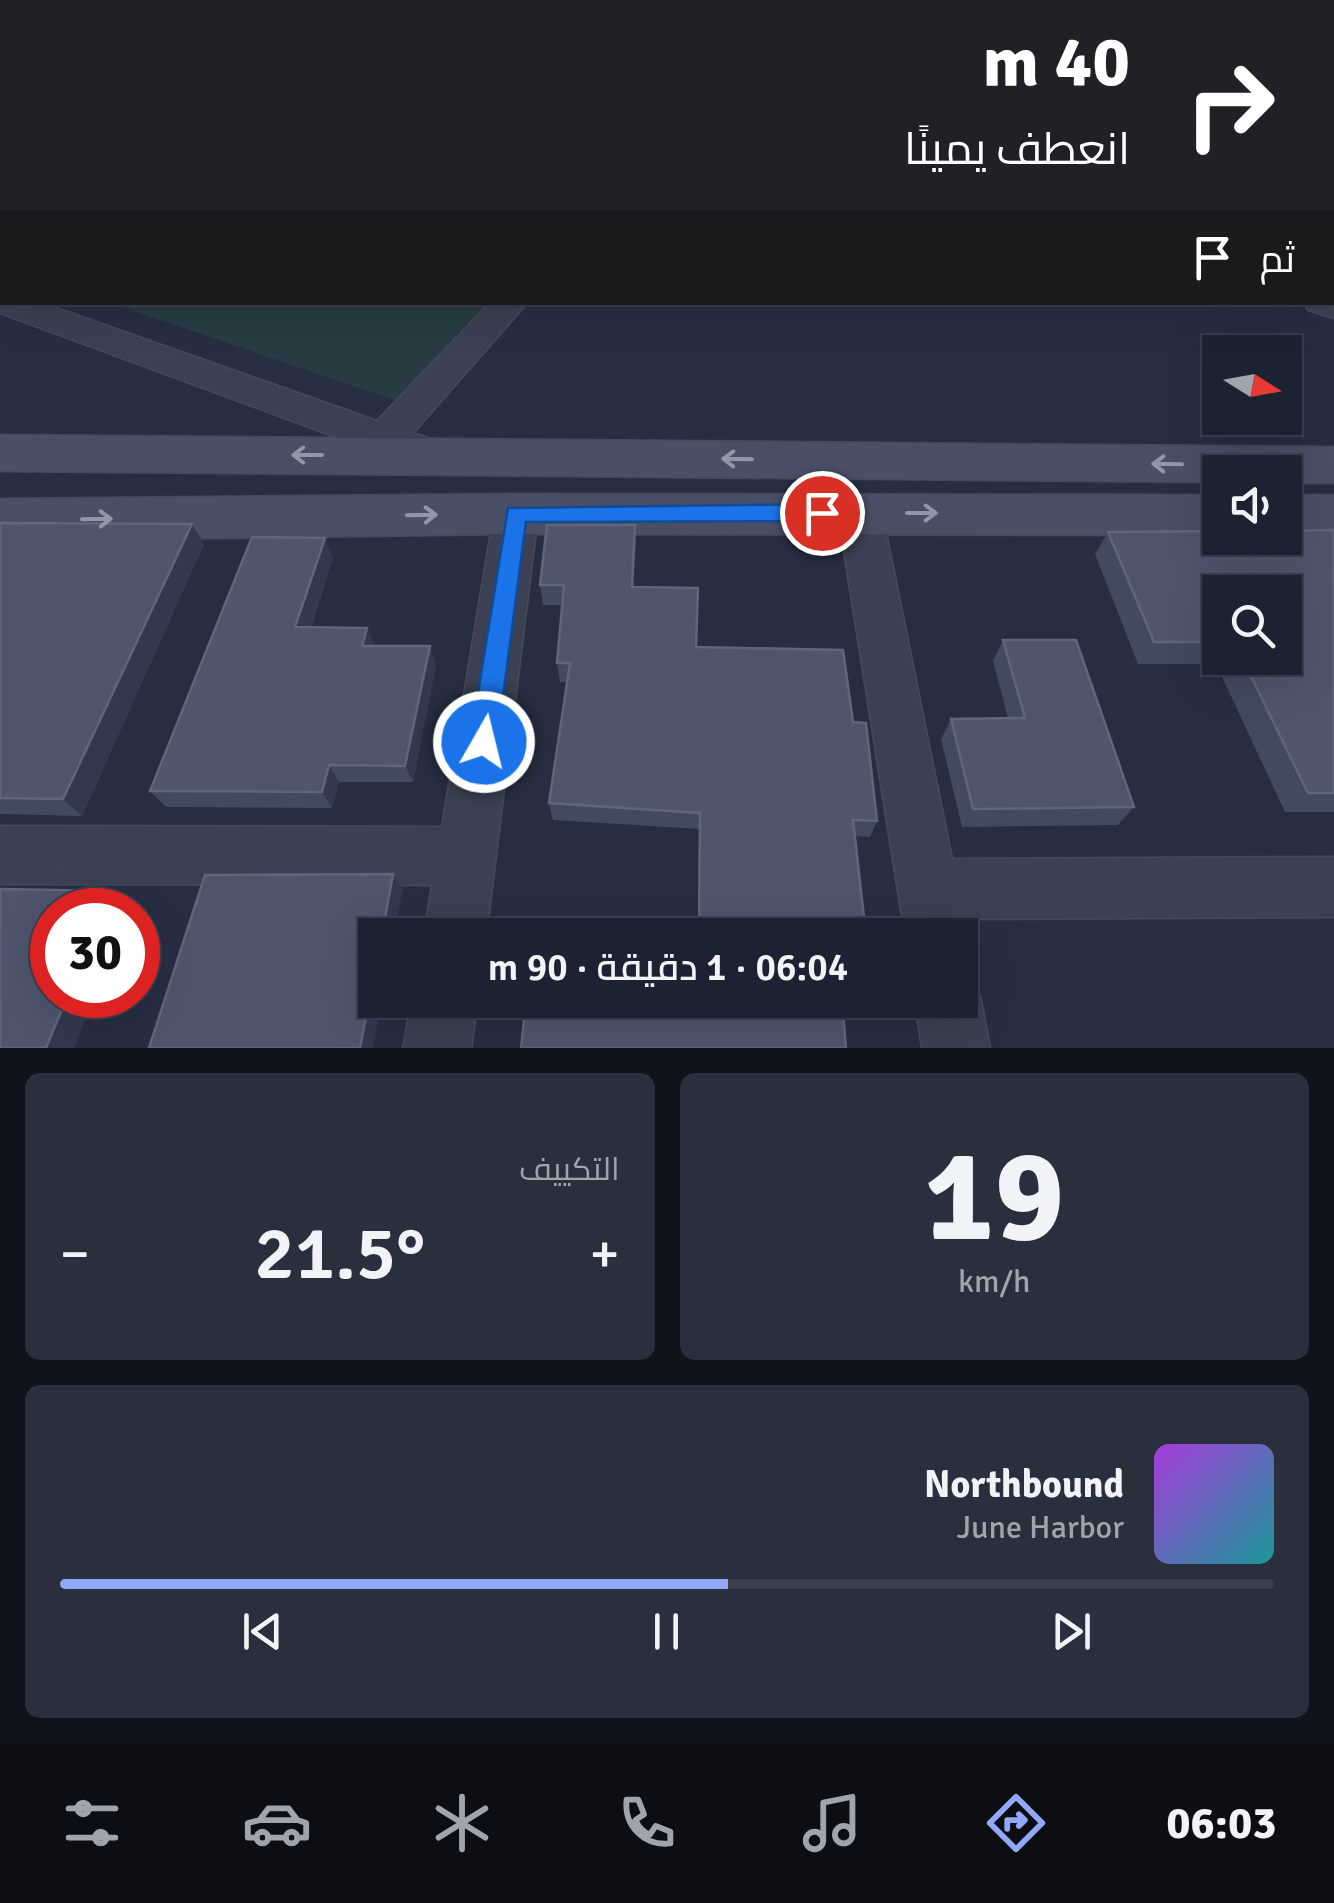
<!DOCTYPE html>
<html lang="ar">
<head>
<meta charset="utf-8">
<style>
	:root { --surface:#1d2232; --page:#2a2f3e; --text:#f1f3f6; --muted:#a0a4ac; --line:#3b3f4d; --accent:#92a8f7 }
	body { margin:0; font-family:Signika,Cairo,sans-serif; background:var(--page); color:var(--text); direction:rtl; height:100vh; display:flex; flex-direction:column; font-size:38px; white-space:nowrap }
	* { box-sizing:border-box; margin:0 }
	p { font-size:32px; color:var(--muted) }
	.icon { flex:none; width:55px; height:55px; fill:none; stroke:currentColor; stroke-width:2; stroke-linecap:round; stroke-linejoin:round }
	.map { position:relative; height:1048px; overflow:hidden; direction:ltr }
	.panel { display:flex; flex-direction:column; gap:25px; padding:25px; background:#10131c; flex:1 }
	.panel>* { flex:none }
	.top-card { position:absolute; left:0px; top:0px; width:1335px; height:305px; box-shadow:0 10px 40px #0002,0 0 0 2px var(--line); direction:rtl; background:#202124; color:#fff; overflow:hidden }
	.needle { width:65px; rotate:101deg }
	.buttons { position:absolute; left:1202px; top:335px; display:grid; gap:20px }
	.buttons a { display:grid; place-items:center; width:100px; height:100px; border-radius:0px; background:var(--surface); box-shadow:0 10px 40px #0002,0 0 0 2px var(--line); font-size:50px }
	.speed { position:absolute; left:30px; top:888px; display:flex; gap:20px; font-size:50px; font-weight:700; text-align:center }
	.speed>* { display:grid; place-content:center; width:130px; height:130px; border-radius:50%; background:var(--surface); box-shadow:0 10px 40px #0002,0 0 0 2px var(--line); line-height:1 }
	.speed .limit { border:15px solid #d22; background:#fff; color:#111 }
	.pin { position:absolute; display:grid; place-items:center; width:85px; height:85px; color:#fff; margin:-42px; border:5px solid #fff; border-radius:50%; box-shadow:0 2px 10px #0007 }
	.me { position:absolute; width:110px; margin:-55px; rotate:8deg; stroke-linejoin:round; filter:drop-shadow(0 0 8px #0008) }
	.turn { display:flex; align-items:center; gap:35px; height:210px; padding:0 40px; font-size:45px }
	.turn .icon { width:130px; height:130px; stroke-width:2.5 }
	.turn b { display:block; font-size:70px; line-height:85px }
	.then { display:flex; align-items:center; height:95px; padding:0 40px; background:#0003; gap:20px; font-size:38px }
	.big { font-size:75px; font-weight:600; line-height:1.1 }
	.panel .tile { flex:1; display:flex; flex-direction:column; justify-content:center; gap:15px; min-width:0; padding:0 35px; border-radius:15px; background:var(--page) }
	.panel .dial { align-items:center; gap:0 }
	.dial b { font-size:130px; line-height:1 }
	.song { display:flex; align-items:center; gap:30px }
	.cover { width:120px; height:120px; border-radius:15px; background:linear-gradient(135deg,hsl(280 70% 55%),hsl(180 70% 35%)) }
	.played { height:10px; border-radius:5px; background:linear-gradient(90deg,var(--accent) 55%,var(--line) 55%) }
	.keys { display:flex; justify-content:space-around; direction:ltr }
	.heat { display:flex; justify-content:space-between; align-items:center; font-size:55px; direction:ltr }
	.panel .tiles { flex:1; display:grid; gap:25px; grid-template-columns:1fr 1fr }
	.tile:last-child { grid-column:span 2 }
	.trip { position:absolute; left:358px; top:918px; width:620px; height:100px; border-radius:0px; background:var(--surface); box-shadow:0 10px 40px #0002,0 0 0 2px var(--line); font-weight:600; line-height:100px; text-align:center; direction:rtl }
	.dock { display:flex; height:160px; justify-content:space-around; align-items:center; background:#0c0e14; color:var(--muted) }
	.dock .icon { width:70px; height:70px }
	.dock .on { color:var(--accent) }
	.dock b { font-size:45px; color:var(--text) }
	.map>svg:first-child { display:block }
	.green { fill:#293c43 }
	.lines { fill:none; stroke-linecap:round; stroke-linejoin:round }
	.stream { fill:#192341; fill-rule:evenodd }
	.lane-casing { stroke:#454a5b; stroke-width:3 }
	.street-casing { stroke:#454a5b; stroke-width:3 }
	.secondary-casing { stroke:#454a5b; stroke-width:3 }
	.lane { fill:#3b4152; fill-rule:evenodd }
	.street { fill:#3b4152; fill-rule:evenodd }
	.secondary { fill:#494f65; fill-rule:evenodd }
	.wall { fill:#424a60; fill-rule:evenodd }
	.shaded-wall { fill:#32394f }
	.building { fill:#4f566c; stroke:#5f667b; stroke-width:2.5 }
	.oneway { stroke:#9196a8 }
	.route { fill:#1a73e8; stroke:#114b97; stroke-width:2.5 }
</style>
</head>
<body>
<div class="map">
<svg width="1334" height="1048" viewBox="0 0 1334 1048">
	<rect width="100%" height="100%" fill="#272e42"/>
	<path class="green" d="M110,303h381l-94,98z"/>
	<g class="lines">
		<rect class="stream" x="1332" y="52" width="2" height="4"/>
		<g class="lane-casing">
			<path id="lane" d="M337,0h21l2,2h-21z"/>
		</g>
		<g class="street-casing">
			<g id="street">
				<path d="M751,0h29l1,2h-29z"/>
				<path d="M1332,82l2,1v16h-2z"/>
				<path d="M0,292l2,10h37l338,119 114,-119h37l-115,131 34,12 6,11 -6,11 -15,4 -41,-14c-11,13 -21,13 -37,8l-6,-10 7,-11 -355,-131z"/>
				<path d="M1332,294l2,24 -26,-8 -4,-8h28z"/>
				<path d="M860,496l16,5 6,12 70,346 382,-2v60l-370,2 3,16 -7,18v-18h-55l-67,-422 6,-12z"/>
				<path d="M516,497l16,5 6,12 -52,421h-62l8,-50 -432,-1v-58l442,1 52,-313 6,-12z"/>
				<path d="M960,972l11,5 10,23 9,48h-68l-7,-48h45z"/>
				<path d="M412,1000h66l-7,48h-68z"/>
			</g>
		</g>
		<g class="secondary-casing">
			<g id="secondary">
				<path d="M0,435l1334,12v36h-49v-11h-65v10l-1220,-11z"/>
				<path d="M516,494l704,1v40l-704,-1 -516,7v-42z"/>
				<rect x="1285" y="495" width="49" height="40"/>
			</g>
		</g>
		<use href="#lane" class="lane"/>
		<use href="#street" class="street"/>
		<use href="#secondary" class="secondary"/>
	</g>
	<g class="wall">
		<path d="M0,523l204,21 -122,272 -82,-2z"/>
		<path d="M635,525l-1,62 62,60 157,75 24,99 -7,16 -15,-1 11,99h-168l1,-106 -146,-9 -4,-17 18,-121h-7l-3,-19 5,-58h-19l-3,-20z"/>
		<path d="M1334,530v282h-49l-69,-148h-78l-43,-110 13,-22zM1220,592l65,66h-65z"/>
		<path d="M333,557l-22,71h56l7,18 62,18 -23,118h-74l-7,26 -166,-1 -16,-16z"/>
		<path d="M1003,640l131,167 -16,18 -156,2 -21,-88 10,-20 57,-1 -15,-57z"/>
	</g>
	<g class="shaded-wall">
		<path d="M192,524l12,20 -122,272 -19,-17z"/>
		<path d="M635,525l1,21 -3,61 -1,-20z"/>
		<path d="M325,538l8,19 -28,89 -10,-19z"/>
		<path d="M367,628l8,18h-13z"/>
		<path d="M430,646l6,18 -23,118 -8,-16z"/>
		<path d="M329,765l10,17 -7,26 -10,-16z"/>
		<path d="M393,874l10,15 -9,46h-12z"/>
		<path d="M110,891l20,15 -2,4h-26z"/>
		<path d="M375,969v31h7l-9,48h-13z"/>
		<path d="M68,995h27l-21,53h-28z"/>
	</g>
	<g class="building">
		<path d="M1332,180h2v85l-2,-1z"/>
		<path d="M0,523l192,1 -129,275 -63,-1z"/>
		<path d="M547,525h88l-3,62 66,1 -2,59 147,3 10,72 13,1 11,98 -24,-1 13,115h-167l1,-122 -151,-10 21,-140h-13l7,-78h-24z"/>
		<path d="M1334,530v263h-26l-66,-135h43v-66h-65v50h-66l-46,-110 112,-1v7h65v-7z"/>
		<path d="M252,537l73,1 -30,89 72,1 -5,18h68l-25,120 -76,-1 -7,27 -172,-1z"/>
		<path d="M1003,640h73l58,167 -161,2 -22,-90 74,-1z"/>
		<path d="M393,874l-11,61h-7v34l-15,79h-211l56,-173z"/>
		<path d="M0,889l110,2 -8,19h-50v85h16l-22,53h-46z"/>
		<path d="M526,1000h316l4,48h-325z"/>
	</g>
	<defs><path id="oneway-shaft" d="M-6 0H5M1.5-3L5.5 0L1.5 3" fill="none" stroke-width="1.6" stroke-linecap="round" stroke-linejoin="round" transform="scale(2.5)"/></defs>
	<g class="oneway">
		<use href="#oneway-shaft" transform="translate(307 455) rotate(-180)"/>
		<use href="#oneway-shaft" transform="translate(737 459) rotate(-179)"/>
		<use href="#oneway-shaft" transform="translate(1167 464) rotate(-179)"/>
		<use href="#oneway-shaft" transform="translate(922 513)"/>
		<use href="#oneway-shaft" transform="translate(422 515) rotate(-1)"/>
		<use href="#oneway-shaft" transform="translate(97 519) rotate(-1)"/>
	</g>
	<path class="route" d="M822,504l11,9 -11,8 -296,1 -29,220 -4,9 -9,3 -10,-3 -4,-9 38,-234z"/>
</svg>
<div class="buttons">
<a><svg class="needle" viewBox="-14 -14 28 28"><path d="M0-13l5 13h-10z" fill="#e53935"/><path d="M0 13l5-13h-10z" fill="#a0a4ac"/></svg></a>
<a><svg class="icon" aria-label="sound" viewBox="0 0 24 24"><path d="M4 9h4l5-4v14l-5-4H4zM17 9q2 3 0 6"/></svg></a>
<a><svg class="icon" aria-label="search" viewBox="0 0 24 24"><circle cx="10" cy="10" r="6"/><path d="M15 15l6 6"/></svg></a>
</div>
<div class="speed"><div class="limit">30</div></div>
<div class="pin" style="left:822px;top:513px;background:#d93025"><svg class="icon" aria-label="arrive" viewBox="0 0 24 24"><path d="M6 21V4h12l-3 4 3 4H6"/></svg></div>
<svg class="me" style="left:484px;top:742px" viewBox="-20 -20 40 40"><circle r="17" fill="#1a73e8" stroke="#fff" stroke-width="3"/><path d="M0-11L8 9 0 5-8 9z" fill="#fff"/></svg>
<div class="trip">06:04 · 1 دقيقة · 90 m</div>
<div class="top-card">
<div class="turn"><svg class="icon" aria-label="right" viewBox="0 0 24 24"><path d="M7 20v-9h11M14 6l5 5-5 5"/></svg><div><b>40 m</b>انعطف يمينًا</div></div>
<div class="then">ثم<svg class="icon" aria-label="arrive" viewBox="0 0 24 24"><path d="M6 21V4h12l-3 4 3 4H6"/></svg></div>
</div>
</div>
<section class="panel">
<div class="tiles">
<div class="tile dial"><b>19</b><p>km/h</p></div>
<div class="tile"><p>التكييف</p>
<div class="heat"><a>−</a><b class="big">21.5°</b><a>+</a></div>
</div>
<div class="tile">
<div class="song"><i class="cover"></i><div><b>Northbound</b><p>June Harbor</p></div></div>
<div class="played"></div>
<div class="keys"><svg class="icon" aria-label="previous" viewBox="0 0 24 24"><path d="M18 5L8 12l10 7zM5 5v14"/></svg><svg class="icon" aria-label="pause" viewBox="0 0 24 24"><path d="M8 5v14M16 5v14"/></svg><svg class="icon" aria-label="next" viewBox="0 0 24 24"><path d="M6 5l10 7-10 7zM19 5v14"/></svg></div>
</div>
</div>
</section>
<nav class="dock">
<b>06:03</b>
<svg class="icon on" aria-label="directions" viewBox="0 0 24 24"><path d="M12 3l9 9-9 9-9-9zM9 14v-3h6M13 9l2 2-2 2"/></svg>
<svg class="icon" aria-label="music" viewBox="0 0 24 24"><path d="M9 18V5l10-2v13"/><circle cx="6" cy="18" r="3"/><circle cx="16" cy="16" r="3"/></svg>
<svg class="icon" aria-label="phone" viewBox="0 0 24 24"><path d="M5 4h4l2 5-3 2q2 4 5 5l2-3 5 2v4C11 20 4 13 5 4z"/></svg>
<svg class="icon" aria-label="climate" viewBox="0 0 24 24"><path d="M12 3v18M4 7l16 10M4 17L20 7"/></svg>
<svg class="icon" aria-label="car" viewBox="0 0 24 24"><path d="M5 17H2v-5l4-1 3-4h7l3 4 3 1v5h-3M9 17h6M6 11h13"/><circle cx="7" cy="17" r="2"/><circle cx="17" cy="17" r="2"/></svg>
<svg class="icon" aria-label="filters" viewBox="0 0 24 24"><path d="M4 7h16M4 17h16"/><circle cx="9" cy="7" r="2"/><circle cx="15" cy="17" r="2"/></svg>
</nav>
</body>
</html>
